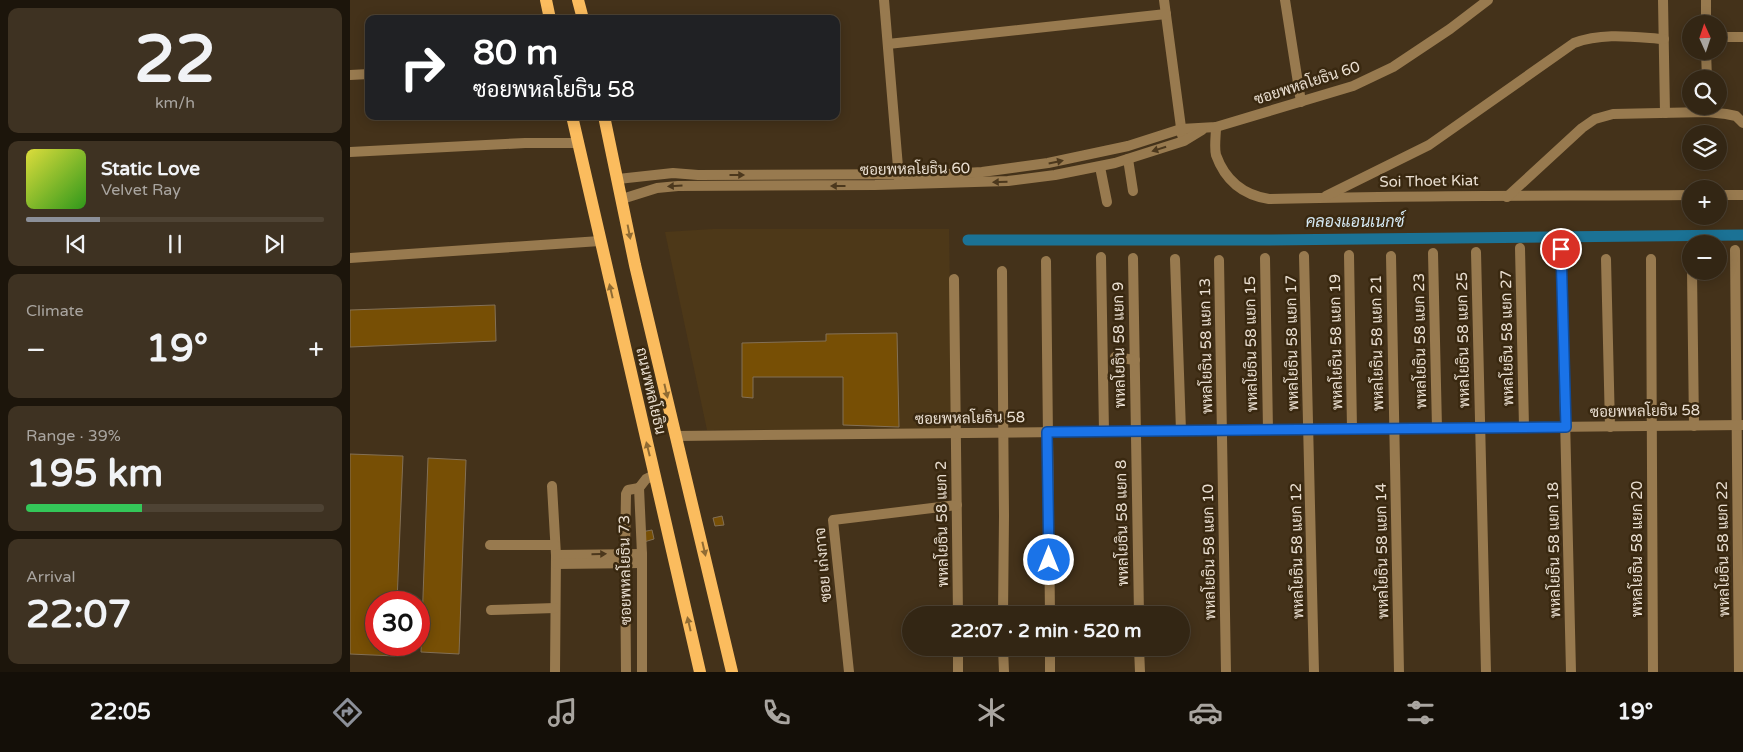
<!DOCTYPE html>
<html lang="en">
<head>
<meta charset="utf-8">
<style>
	:root { --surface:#332614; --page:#3e3222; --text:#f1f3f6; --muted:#a9a5a0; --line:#4e4334; --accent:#8c9099 }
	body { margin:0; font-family:"Varela Round",Sarabun,sans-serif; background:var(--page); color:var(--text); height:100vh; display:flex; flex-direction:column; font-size:19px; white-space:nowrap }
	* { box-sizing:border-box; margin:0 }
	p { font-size:16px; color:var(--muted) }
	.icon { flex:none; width:28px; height:28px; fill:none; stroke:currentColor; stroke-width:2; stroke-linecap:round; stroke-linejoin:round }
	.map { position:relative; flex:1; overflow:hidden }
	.details { display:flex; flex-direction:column; gap:8px; padding:8px; background:#1c150b; width:350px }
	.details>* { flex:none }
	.banner { position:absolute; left:15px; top:15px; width:475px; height:105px; border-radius:10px; box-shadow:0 2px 12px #0003,0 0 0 1px var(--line); background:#202124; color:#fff; overflow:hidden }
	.needle { width:32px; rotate:357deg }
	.buttons { position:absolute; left:1332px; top:15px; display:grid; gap:10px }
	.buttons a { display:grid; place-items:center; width:45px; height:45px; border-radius:50%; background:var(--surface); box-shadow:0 2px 12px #0003,0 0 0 1px var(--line); font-size:25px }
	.speed { position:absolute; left:15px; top:591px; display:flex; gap:10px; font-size:25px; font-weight:700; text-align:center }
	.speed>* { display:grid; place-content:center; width:65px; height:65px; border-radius:50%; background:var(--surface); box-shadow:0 2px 12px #0003,0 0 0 1px var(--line); line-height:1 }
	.speed .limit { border:8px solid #d22; background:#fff; color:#111 }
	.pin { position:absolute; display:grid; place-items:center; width:42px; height:42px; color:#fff; margin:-21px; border:2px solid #fff; border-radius:50%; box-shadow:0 1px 5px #0007 }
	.me { position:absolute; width:55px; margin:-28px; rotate:0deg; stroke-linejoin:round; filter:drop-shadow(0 0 4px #0008) }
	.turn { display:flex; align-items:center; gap:18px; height:105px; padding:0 25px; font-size:22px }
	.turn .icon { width:65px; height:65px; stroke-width:2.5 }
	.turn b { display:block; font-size:35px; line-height:42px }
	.big { font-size:38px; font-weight:700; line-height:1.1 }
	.details .widget { flex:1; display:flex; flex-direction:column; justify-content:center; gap:8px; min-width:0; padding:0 18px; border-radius:10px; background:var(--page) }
	.details .dial { align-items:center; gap:0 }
	.dial b { font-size:65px; line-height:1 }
	.song { display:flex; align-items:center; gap:15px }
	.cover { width:60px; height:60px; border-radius:8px; background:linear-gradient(135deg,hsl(60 70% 55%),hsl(110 70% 35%)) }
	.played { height:5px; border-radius:2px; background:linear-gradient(90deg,var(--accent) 25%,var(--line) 25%) }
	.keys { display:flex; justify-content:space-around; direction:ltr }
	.heat { display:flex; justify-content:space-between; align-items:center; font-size:28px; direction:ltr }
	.charge { height:8px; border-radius:4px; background:linear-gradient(90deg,#34c759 39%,var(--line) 0) }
	.trip { position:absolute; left:552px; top:606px; width:288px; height:50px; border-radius:25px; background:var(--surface); box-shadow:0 2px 12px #0003,0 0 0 1px var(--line); font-weight:700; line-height:50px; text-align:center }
	.tabs { display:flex; height:80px; justify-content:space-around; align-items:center; background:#140f08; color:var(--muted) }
	.tabs .icon { width:35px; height:35px }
	.tabs .selected { color:var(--accent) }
	.tabs b { font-size:22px; color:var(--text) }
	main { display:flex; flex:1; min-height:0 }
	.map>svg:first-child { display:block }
	.built { fill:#4d3818 }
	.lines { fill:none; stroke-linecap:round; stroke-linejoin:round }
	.canal { stroke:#1b7295; stroke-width:11 }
	.building { fill:#774f05; stroke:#837056 }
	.minor { stroke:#987a4f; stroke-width:10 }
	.major { stroke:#fbbc5e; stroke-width:12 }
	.oneway { fill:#4c381d }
	.oneway2 { fill:#906b33 }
	.route-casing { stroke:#114b97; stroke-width:12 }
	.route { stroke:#1a73e8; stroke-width:9 }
	.labels { text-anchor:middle; stroke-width:5; stroke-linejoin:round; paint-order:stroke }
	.street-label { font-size:15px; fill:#eadfd1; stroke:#392810 }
	.water-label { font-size:16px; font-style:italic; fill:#d4e8f2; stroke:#392810 }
</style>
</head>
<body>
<main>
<section class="details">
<div class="widget dial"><b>22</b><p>km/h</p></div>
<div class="widget">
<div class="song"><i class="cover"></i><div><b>Static Love</b><p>Velvet Ray</p></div></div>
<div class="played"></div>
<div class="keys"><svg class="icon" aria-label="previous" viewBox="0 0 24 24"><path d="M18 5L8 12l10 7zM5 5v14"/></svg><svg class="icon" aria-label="pause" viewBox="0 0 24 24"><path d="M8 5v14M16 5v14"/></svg><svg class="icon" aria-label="next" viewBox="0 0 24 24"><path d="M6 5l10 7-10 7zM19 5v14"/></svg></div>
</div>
<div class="widget"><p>Climate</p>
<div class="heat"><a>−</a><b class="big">19°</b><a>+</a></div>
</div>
<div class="widget"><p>Range · 39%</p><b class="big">195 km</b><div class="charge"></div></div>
<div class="widget"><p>Arrival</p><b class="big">22:07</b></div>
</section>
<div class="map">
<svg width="1393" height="672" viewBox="0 0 1393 672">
	<rect width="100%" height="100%" fill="#44321a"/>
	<path class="built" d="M363,229h236l3,200 -245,1 -42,-198z"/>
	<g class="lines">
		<path class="canal" d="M618,240h302l473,-5"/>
	</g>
	<g class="building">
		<path d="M145,305l1,36 -146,6v-37z"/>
		<path d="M547,333l2,94 -56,-2v-48h-90v21l-11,-1v-54l84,-2v-7z"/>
		<path d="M0,454l53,2 -6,146h-21v43h20l-1,11 -45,-2z"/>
		<path d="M78,458l38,2 -7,194 -38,-2z"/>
		<path d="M372,516l2,9 -9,1 -2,-8z"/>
		<path d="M302,530l2,9 -10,3 -3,-10z"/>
	</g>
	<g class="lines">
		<g class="minor">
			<path d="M534,0l15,179"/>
			<path d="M814,0l18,135"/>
			<path d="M935,0l16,102"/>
			<path d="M1313,0l2,113"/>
			<path d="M1356,24v-24"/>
			<path d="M1369,37h24"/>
			<path d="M538,44l278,-30"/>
			<path d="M1356,51l1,28"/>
			<path d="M0,75l19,-1"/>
			<path d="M866,127c0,8 -2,20 0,28 9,25 27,40 53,44 141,-4 281,-3 422,-4"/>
			<path d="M0,152l175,-9h54"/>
			<path d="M778,159l5,32"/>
			<path d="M750,167l7,35"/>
			<path d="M268,179l55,-6 25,2 249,-1 35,-2 66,-9 80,-17 53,-17 35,-2 137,-41 40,-19 57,-38 38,-29"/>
			<path d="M1369,195h24"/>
			<path d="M976,196l103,-51 145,-102c29,-11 60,-6 90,-4"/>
			<path d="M1157,197l75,-69 13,-9 18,-5 94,-2 19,2 10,2 7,7"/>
			<path d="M272,199l35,-11 21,-2 197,-1 133,-4 47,-6 60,-12 69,-22 18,-11"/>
			<path d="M1170,248l4,179"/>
			<path d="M1211,249l10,423"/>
			<path d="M1385,250l4,422"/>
			<path d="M1126,252l10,420"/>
			<path d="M1083,253l4,175"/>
			<path d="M999,255l3,174"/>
			<path d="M954,256l10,416"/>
			<path d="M1041,256l8,416"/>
			<path d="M751,257l3,175"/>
			<path d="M0,258l250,-17"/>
			<path d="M783,258l6,357"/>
			<path d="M915,258l3,172"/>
			<path d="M825,259l6,172"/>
			<path d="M1256,259l4,168"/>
			<path d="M1301,259l2,413"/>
			<path d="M869,260l7,412"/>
			<path d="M696,261l4,354"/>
			<path d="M652,271l2,245 -1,99"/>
			<path d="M1342,271l2,155"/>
			<path d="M604,279l4,336"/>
			<path d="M765,357l20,3"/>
			<path d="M327,436l1066,-11"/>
			<path d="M202,486l4,69 -1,117"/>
			<path d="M140,545h65"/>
			<path d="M206,555l86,-1"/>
			<path d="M206,564l86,-1"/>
			<path d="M141,610l64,-2"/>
			<path d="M608,648v24"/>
			<path d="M653,648l1,24"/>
			<path d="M700,648v24"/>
			<path d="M789,648l1,24"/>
			<path d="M276,672l-1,-118 1,-60 2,-4 11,-2"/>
			<path d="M292,672v-118l-3,-66 7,-9 8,-4"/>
			<path d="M499,672l-16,-152 124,-15"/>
		</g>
		<g class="major">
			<path d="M196,0l4,19"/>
			<path d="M228,0l5,19"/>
			<path d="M222,116l128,556"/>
			<path d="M254,116l31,149 97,407"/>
		</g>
	</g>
	<defs><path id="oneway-solid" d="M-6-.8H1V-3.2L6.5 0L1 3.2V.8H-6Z" transform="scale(1.25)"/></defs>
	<g class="oneway">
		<use href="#oneway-solid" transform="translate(809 149) rotate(162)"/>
		<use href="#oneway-solid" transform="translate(706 162) rotate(-12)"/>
		<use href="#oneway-solid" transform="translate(387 175)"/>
		<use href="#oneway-solid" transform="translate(650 182) rotate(178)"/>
		<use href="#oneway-solid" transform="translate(325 186) rotate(177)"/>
		<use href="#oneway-solid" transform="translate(488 186) rotate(180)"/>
		<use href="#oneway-solid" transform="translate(249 554) rotate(-1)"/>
	</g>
	<g class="oneway2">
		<use href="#oneway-solid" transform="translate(279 232) rotate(79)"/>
		<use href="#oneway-solid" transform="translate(261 291) rotate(-103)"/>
		<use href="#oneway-solid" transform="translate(316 391) rotate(77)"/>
		<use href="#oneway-solid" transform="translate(298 449) rotate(-104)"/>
		<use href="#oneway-solid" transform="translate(354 549) rotate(77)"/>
		<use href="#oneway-solid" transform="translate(339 624) rotate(-103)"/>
	</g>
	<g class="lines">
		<g class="route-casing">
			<path id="route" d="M699,560l-2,-128 519,-5 -5,-178"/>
		</g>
		<use href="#route" class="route"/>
	</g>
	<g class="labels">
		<g class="street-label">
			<text transform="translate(957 83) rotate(-18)" y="5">ซอยพหลโยธิน 60</text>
			<text transform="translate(565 169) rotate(-1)" y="5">ซอยพหลโยธิน 60</text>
			<text transform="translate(1079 181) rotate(-1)" y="5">Soi Thoet Kiat</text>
			<text transform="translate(1157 338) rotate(-91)" y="5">พหลโยธิน 58 แยก 27</text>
			<text transform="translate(1113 340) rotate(-91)" y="5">พหลโยธิน 58 แยก 25</text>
			<text transform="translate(1070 341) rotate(-91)" y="5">พหลโยธิน 58 แยก 23</text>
			<text transform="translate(986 342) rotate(-91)" y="5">พหลโยธิน 58 แยก 19</text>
			<text transform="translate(942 343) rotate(-91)" y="5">พหลโยธิน 58 แยก 17</text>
			<text transform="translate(1027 343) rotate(-91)" y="5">พหลโยธิน 58 แยก 21</text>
			<text transform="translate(901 344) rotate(-91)" y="5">พหลโยธิน 58 แยก 15</text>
			<text transform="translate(769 345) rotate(-91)" y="5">พหลโยธิน 58 แยก 9</text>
			<text transform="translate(856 346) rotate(-91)" y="5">พหลโยธิน 58 แยก 13</text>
			<text transform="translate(301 391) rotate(77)" y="5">ถนนพหลโยธิน</text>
			<text transform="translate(1295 411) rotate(-1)" y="5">ซอยพหลโยธิน 58</text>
			<text transform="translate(620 418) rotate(-1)" y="5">ซอยพหลโยธิน 58</text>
			<text transform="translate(772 523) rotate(-91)" y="5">พหลโยธิน 58 แยก 8</text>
			<text transform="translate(592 524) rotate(-91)" y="5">พหลโยธิน 58 แยก 2</text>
			<text transform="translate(1287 549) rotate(-90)" y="5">พหลโยธิน 58 แยก 20</text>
			<text transform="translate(1373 549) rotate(-91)" y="5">พหลโยธิน 58 แยก 22</text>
			<text transform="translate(1204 550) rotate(-91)" y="5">พหลโยธิน 58 แยก 18</text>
			<text transform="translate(947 551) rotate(-91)" y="5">พหลโยธิน 58 แยก 12</text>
			<text transform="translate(1032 551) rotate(-91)" y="5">พหลโยธิน 58 แยก 14</text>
			<text transform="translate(859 552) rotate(-91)" y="5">พหลโยธิน 58 แยก 10</text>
			<text transform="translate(473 565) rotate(-95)" y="5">ซอย เก่งกาจ</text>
			<text transform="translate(275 570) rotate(-91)" y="5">ซอยพหลโยธิน 73</text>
		</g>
		<g class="water-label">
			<text x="1005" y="227">คลองแอนเนกซ์</text>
		</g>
	</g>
</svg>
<div class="buttons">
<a><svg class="needle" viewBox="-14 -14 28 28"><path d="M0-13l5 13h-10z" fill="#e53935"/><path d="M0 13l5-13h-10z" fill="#a9a5a0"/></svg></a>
<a><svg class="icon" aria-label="search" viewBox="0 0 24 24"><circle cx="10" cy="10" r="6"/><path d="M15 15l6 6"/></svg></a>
<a><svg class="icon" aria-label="layers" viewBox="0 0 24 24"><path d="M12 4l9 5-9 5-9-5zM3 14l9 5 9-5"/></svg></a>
<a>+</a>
<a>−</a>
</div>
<div class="speed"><div class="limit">30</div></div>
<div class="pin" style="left:1211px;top:249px;background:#d93025"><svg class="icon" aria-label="arrive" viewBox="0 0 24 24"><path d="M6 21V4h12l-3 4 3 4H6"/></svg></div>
<svg class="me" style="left:699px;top:560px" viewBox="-20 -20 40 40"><circle r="17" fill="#1a73e8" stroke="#fff" stroke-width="3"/><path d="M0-11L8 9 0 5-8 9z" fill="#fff"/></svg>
<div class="trip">22:07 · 2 min · 520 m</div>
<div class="banner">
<div class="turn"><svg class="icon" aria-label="right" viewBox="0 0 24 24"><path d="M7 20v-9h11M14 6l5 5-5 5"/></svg><div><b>80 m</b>ซอยพหลโยธิน 58</div></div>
</div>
</div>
</main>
<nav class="tabs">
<b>22:05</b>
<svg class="icon selected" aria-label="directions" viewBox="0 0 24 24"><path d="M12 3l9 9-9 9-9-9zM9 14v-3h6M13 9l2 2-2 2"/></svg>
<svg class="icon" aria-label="music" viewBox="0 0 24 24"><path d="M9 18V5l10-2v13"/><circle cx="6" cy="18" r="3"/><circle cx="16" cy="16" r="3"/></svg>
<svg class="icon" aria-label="phone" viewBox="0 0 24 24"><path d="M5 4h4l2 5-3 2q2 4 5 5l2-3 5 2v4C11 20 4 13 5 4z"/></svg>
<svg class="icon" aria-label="climate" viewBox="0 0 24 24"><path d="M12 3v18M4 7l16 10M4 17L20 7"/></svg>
<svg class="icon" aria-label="car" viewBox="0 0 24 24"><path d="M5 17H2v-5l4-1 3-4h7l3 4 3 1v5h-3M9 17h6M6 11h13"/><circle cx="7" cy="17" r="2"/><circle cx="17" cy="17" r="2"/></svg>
<svg class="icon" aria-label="filters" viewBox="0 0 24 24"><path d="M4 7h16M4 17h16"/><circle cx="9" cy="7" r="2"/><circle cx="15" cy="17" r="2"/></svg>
<b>19°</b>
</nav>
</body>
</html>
